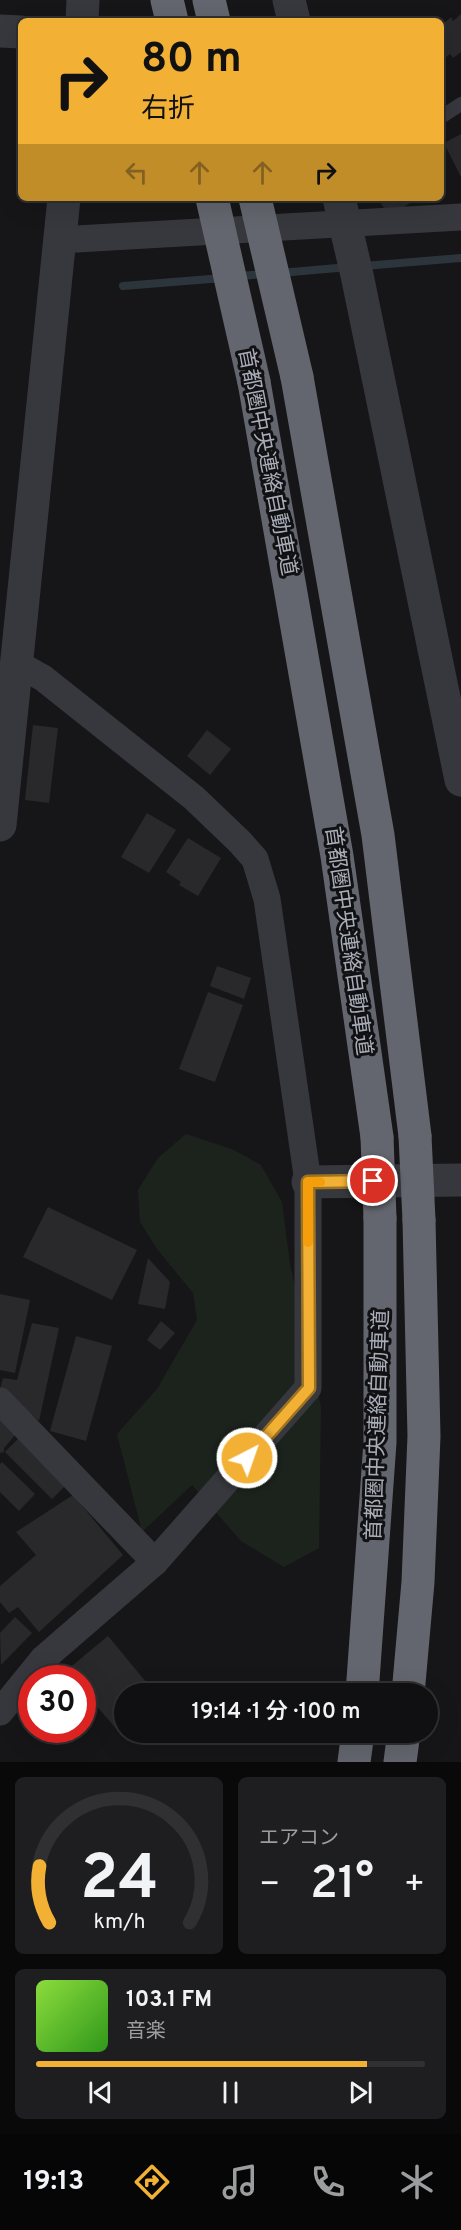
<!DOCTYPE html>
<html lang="ja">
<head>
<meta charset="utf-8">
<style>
	:root { --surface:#101012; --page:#1e1e20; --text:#f1f3f6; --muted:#9c9d9f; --line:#303032; --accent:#f2b134 }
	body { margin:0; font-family:Overpass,"Noto Sans JP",sans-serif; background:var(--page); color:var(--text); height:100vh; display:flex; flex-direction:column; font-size:22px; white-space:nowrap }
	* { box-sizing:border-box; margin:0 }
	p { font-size:20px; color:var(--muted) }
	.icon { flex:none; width:33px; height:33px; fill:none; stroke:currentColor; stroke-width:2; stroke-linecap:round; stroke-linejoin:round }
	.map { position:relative; height:1762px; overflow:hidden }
	.side { display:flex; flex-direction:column; gap:15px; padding:15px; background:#09090a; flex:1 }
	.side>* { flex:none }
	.guide { position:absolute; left:18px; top:18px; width:426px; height:183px; border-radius:9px; box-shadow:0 6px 24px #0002,0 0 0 2px var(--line); background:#f2b134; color:#111; overflow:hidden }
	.speed { position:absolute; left:18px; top:1665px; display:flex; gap:12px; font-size:30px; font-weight:700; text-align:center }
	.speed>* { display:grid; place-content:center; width:78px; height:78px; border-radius:50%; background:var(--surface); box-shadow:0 6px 24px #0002,0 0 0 2px var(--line); line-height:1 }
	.speed .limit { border:9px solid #d22; background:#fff; color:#111 }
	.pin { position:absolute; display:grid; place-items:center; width:51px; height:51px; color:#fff; margin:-26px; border:3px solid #fff; border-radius:50%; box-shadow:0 2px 6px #0007 }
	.me { position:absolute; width:66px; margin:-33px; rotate:41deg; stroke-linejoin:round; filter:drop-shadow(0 0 4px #0008) }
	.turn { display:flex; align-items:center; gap:21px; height:126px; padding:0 24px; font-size:27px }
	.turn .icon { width:78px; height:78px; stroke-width:2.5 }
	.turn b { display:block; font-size:42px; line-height:51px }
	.lanes { display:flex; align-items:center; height:57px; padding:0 24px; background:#0003; justify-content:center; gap:30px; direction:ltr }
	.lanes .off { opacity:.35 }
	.big { font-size:45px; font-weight:600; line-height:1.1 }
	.side .tile { flex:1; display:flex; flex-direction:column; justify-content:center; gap:9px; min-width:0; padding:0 21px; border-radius:9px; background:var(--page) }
	.side .dial { align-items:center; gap:0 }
	.dial svg { height:156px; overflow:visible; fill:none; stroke:var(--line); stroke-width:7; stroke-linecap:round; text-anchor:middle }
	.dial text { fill:var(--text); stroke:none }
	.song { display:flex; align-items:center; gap:18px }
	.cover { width:72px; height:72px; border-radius:9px; background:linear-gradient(135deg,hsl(90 70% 55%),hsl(110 70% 35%)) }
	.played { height:6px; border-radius:3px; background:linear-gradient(90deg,var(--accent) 85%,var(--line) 85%) }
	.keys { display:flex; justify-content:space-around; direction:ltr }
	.heat { display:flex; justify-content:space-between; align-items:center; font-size:33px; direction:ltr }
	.side .tiles { flex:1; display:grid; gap:15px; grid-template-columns:1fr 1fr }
	.tile:last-child { grid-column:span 2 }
	.trip { position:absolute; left:114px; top:1683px; width:324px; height:60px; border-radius:30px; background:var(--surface); box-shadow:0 6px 24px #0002,0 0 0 2px var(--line); font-weight:600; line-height:60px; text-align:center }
	.tab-bar { display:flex; height:96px; justify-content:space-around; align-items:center; background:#060607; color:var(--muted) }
	.tab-bar .icon { width:42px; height:42px }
	.tab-bar .active { color:var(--accent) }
	.tab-bar b { font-size:27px; color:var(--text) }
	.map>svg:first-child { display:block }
	.green { fill:#1c231d }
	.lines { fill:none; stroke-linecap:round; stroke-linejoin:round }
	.stream { stroke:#2c353c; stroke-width:8 }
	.building { fill:#29292c }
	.service { stroke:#37383d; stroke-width:14 }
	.minor { stroke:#37383d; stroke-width:27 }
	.tertiary { stroke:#37383d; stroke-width:33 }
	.motorway { stroke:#63666e; stroke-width:33 }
	.motorway-bridge { stroke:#63666e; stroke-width:33 }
	.route-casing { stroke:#9d7322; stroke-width:15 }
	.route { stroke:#f2b134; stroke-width:10 }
	.slow { stroke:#f59e0b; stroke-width:10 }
	.labels { text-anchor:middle; stroke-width:6; stroke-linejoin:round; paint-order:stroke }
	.street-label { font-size:21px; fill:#a8adb8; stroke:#111113 }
</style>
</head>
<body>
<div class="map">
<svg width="461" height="1762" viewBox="0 0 461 1762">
	<rect width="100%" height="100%" fill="#161618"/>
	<path class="green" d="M186,1134l48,16 27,15 21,37 8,62 31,143 -2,141 -35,19 -43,-26 -49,-56 -50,47 -25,-98 40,-45 40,-69 -4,-27 -36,-44 -17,-27 -2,-32 20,-32z"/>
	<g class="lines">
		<g class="stream">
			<path d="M364,266l97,-8"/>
			<path d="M280,273l69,-6"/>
			<path d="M238,276l27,-2"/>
			<path d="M123,286l100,-8"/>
		</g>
	</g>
	<g class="building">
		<path d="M461,14v38l-8,6 -3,-4 -9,7v-35l10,-9 2,4z"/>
		<path d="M461,134v43l-17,-34z"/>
		<path d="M377,198h43l-6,4 -1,-1 -17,11h-9z"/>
		<path d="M33,725l25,3 -9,75 -24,-3z"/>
		<path d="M207,730l24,19 -21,26 -23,-19z"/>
		<path d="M147,813l29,17 -27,43 -28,-16z"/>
		<path d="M188,838l33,20 -23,38 -19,-11 2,-3 -15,-10z"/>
		<path d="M217,966l34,12 -7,21 -34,-13z"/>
		<path d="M208,992l35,13 -28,77 -36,-13z"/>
		<path d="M48,1207l89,43 -25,50 -89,-43z"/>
		<path d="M148,1258l22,24 -5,27 -27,-5z"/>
		<path d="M0,1294l30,6 -15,73 -15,-3z"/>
		<path d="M161,1321l14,12 -15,17 -13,-10z"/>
		<path d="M32,1323l27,5 -20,93 -39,-32 3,-11 14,2z"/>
		<path d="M76,1336l36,10 -26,95 -36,-10z"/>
		<path d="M0,1417l16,17 -12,14v4l-4,1z"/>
		<path d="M19,1438l47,47 -14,14 -47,-47z"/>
		<path d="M2,1462l33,32 -16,17 -19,-19v-28z"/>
		<path d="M73,1495l50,60 -84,77 -21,-25 -9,6 -9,-11v-16l36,-31 -20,-23z"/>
		<path d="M15,1617l17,16 -31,32 -1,-32z"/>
		<path d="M108,1636l48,58h-32v38h6l-6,6 -42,-49v-11h-8l-7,-8z"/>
	</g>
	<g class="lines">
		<path class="service" d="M441,117l20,-13"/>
		<g class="minor">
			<path d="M59,240l402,-23"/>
			<path d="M0,1401l155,161"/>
			<path d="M0,1712l43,-53 112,-97 153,-174v-206l-41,-283 -12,-40 -15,-17 -46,-44 -151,-120 -27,-15"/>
		</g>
		<g class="tertiary">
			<path d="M289,0l5,21"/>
			<path d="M82,21l1,-21"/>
			<path d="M0,31l21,1"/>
			<path d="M339,198l18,77 104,505"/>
			<path d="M0,825l64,-627"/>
			<path d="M308,1182l153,-2"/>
		</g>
		<g class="motorway">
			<path d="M167,0l5,21"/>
			<path d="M209,0l5,21"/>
			<path d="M297,377l81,458 37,301"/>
			<path d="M254,382l83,474 40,281"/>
			<path d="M362,1694l18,-252v-224"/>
			<path d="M408,1694l10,-112 6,-146 -5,-216"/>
			<path d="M354,1762l4,-30"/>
			<path d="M400,1762l4,-30"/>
		</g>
		<g class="motorway-bridge">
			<path d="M212,198l42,184"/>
			<path d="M255,198l42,179"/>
			<path d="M415,1136l4,84"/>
			<path d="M377,1137l3,81"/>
		</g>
	</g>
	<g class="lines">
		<g class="route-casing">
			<path id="route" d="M247,1458l62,-70 -1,-206 65,-1"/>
		</g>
		<use href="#route" class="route"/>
		<path class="slow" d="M308,1242v-60h12"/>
	</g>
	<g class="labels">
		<g class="street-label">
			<text transform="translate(268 462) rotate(79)" y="7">首都圏中央連絡自動車道</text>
			<text transform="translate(349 941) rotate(82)" y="7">首都圏中央連絡自動車道</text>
			<text transform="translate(377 1425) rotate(-88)" y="7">首都圏中央連絡自動車道</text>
		</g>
	</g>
</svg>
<div class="speed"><div class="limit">30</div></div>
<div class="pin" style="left:373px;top:1181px;background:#d93025"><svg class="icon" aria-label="arrive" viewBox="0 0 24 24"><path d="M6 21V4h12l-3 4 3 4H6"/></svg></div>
<svg class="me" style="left:247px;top:1458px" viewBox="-20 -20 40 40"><circle r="17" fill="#f2b134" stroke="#fff" stroke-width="3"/><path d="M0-11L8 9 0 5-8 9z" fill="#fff"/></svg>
<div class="trip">19:14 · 1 分 · 100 m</div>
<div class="guide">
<div class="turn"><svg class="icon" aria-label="right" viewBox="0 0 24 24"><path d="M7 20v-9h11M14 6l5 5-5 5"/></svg><div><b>80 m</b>右折</div></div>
<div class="lanes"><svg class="icon off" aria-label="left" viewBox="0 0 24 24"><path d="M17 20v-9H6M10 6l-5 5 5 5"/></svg><svg class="icon off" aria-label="ahead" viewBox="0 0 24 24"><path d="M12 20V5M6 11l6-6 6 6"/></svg><svg class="icon off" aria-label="ahead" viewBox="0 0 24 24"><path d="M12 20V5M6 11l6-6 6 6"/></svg><svg class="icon" aria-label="right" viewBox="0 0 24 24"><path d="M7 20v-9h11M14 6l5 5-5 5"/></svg></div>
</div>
</div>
<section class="side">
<div class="tiles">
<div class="tile dial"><svg viewBox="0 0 100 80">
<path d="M14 69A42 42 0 1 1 86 69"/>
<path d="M14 69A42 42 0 0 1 9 40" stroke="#f2b134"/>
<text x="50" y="56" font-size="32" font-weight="700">24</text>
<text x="50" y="72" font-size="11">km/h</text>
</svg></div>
<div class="tile"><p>エアコン</p>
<div class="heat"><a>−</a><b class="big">21°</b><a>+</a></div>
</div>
<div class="tile">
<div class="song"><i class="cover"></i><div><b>103.1 FM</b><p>音楽</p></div></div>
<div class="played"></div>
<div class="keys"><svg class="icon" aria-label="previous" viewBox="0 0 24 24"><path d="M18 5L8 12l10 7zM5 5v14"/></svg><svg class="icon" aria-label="pause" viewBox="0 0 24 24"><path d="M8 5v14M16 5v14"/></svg><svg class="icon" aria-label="next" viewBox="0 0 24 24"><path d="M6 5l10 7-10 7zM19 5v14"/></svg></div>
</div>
</div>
</section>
<nav class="tab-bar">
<b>19:13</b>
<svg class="icon active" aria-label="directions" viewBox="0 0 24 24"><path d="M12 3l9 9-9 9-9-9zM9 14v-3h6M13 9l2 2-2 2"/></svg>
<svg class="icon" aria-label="music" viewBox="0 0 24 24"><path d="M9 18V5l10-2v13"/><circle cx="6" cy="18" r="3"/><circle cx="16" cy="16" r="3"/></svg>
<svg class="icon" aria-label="phone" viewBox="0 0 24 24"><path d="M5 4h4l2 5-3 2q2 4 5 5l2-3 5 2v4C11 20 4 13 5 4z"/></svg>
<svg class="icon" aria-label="climate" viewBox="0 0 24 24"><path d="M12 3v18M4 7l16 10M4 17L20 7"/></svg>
</nav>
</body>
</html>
